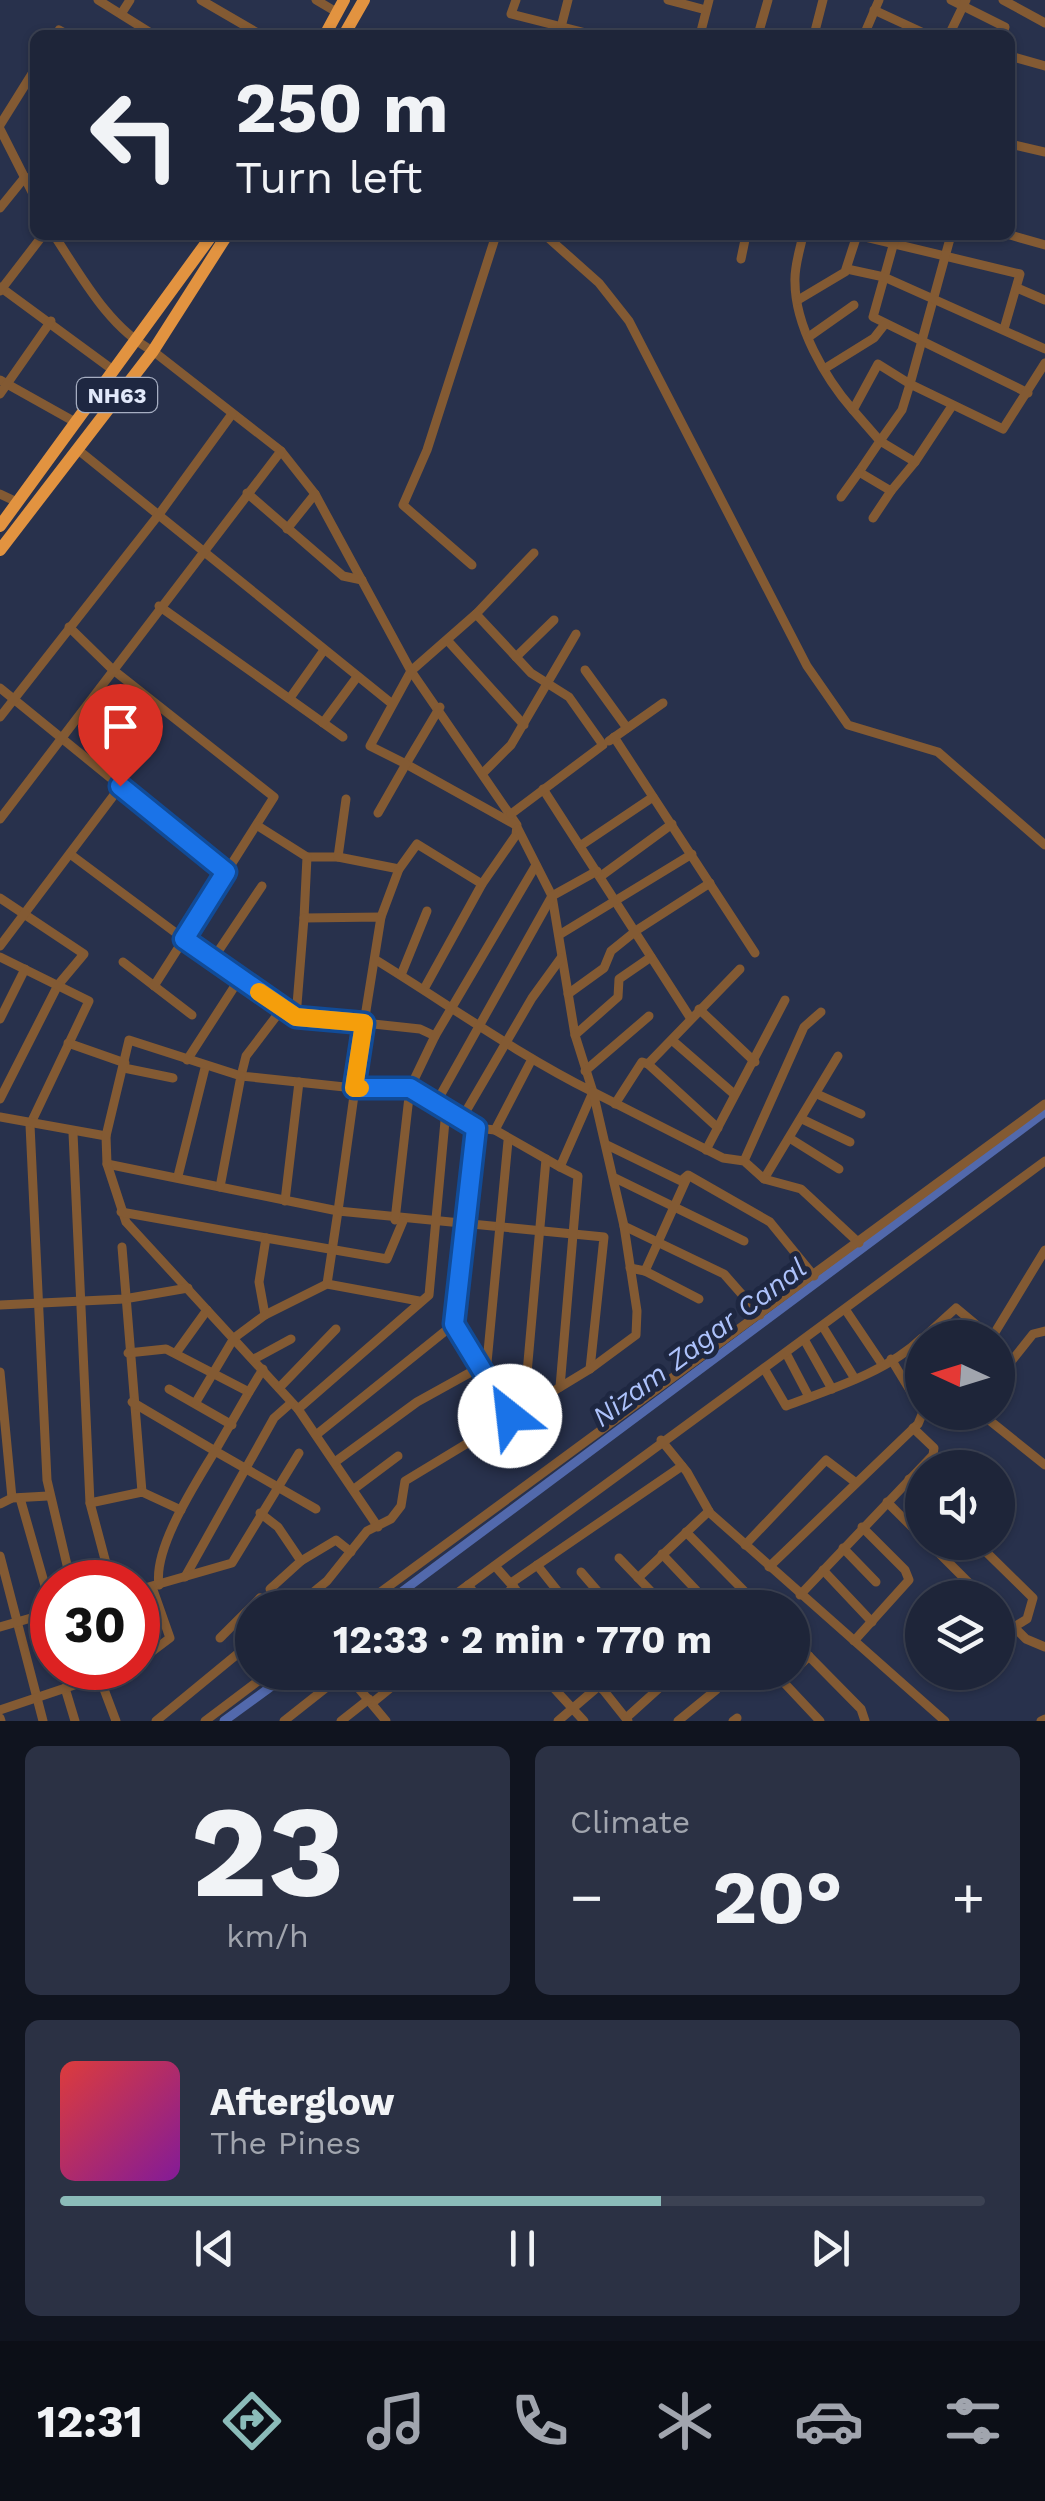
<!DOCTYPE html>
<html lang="en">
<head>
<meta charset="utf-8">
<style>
	:root { --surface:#1e2539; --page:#2b3144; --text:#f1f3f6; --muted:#a1a5ae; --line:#3c4253; --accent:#8bbbb9 }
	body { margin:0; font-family:"Work Sans",sans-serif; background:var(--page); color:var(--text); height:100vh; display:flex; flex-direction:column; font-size:38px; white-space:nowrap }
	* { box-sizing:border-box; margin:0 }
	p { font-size:32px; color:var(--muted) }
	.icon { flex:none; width:55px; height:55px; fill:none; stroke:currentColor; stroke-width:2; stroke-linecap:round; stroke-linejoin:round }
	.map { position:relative; height:1721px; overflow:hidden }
	.sheet { display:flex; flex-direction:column; gap:25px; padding:25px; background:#10141f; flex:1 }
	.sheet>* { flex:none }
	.guide { position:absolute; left:30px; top:30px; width:985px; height:210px; border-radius:15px; box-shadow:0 2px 8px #0004,0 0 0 2px var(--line); background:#1e2539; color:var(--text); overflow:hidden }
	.needle { width:65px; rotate:274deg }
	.tools { position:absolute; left:905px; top:1320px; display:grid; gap:20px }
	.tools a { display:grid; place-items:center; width:110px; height:110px; border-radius:50%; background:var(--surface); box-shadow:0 2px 8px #0004,0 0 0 2px var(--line); font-size:50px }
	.speed { position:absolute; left:30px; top:1560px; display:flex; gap:20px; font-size:50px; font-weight:700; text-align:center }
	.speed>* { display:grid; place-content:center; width:130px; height:130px; border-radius:50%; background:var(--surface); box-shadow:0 2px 8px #0004,0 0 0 2px var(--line); line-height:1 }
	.speed .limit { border:15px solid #d22; background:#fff; color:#111 }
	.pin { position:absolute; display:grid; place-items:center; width:85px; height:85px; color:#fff; margin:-102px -42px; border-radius:50% 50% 50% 0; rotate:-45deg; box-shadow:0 0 10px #0007 }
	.pin .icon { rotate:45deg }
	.me { position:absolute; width:110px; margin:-55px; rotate:331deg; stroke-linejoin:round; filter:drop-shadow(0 0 8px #0008) }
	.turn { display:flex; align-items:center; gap:35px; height:210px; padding:0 40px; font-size:45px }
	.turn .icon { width:130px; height:130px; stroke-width:2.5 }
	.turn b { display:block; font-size:70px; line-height:85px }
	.big { font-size:75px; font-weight:700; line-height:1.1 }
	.sheet .tile { flex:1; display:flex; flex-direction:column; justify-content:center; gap:15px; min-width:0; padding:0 35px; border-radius:15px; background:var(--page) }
	.sheet .dial { align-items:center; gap:0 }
	.dial b { font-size:130px; line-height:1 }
	.song { display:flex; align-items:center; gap:30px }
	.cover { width:120px; height:120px; border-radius:15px; background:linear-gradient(135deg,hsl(0 70% 55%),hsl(290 70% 35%)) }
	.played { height:10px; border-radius:5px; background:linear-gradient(90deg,var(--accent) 65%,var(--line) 65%) }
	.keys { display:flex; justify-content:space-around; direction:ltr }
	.heat { display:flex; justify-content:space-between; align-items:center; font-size:55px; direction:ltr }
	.sheet .tiles { flex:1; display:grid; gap:25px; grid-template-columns:1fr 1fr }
	.tile:last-child { grid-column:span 2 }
	.trip { position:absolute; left:235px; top:1590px; width:575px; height:100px; border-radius:50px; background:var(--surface); box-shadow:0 2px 8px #0004,0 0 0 2px var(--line); font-weight:700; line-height:100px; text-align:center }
	.tab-bar { display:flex; height:160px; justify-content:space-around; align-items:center; background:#0c0f17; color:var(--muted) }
	.tab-bar .icon { width:70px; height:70px }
	.tab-bar .active { color:var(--accent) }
	.tab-bar b { font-size:45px; color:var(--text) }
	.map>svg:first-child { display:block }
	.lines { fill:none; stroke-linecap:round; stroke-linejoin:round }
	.canal { stroke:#5269ac; stroke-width:9 }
	.minor { stroke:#835a33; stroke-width:9 }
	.highway { stroke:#e29340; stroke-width:12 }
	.route-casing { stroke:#114b97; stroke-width:25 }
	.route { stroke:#1a73e8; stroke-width:18 }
	.slow { stroke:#f59e0b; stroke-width:18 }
	.labels { text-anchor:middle; stroke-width:10; stroke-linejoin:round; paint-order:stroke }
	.shield { fill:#1e2741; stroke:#a6aec2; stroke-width:2.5 }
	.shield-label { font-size:22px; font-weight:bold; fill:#e1e8f9 }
	.water-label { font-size:28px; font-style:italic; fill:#adc2fb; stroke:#1e2741 }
</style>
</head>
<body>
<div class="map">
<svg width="1045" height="1721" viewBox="0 0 1045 1721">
	<rect width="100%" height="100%" fill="#28314c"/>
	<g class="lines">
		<g class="canal">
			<path d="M380,1608l665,-496"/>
			<path d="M224,1721l67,-49"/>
		</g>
		<g class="minor">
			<path d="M98,0l56,35"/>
			<path d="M201,0l60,35"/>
			<path d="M316,0l22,13"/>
			<path d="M516,0l-5,14 83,21"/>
			<path d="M668,0l38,10"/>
			<path d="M951,0l54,27 -2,8"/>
			<path d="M1003,0l42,23"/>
			<path d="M874,10l54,25"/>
			<path d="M121,14l9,-14"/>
			<path d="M56,35l3,-5 9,5"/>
			<path d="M559,35l9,-35"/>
			<path d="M700,35l9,-35"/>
			<path d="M758,35l10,-35"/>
			<path d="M814,35l9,-35"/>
			<path d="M864,35l15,-35"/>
			<path d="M949,35l17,-35"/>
			<path d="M1010,56l35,10"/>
			<path d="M0,125l35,-56"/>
			<path d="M0,129l35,69"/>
			<path d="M1010,144l35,8"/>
			<path d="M0,208l25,-31"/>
			<path d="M54,235c27,41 55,93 99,116l128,100 34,43 96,177 106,154 -1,10 -34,49 -58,105"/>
			<path d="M545,235l54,48 30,38 178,345 41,59 90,27 107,93"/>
			<path d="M803,235c-3,15 -9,32 -8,47 0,44 30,96 58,128"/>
			<path d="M857,235l163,39 -16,55"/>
			<path d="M896,235l-23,82 155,76"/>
			<path d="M951,235l-41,149 -32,-20 -25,46 27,31 -21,31 32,19 24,-29 -35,-21 22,-31 8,-26 93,45 42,-66"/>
			<path d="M1010,235l35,10"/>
			<path d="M741,259l5,-24"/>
			<path d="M847,269l37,8 161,72"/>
			<path d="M0,287l113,83"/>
			<path d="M1017,288l28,12"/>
			<path d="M0,291l43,-56"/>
			<path d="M798,300l47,-28 12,-37"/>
			<path d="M810,336l44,-31"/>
			<path d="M824,369l50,-31 11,-14"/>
			<path d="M0,380l75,42"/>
			<path d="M0,394l51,-73"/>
			<path d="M77,449l314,254"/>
			<path d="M915,462l37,-56"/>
			<path d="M247,493l96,83 19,4"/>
			<path d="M0,494l17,8"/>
			<path d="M841,497l18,-25"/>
			<path d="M873,518l18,-27"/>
			<path d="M287,529l28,-35"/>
			<path d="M472,565l-69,-60 24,-55 69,-215"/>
			<path d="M159,606l184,131"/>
			<path d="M476,614l58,-61"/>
			<path d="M69,627l43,42 162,128 -90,142 -114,-85"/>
			<path d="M448,641l76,84"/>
			<path d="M516,657l38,-37"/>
			<path d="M585,670l42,58"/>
			<path d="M0,688l226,184"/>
			<path d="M290,698l34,-48"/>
			<path d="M440,707l-34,57 108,60"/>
			<path d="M0,717l160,-204 72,-99"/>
			<path d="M323,723l34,-46"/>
			<path d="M614,737l141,216"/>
			<path d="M609,741l54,-38"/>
			<path d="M483,773l28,-28 65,-111"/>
			<path d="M543,789l148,230"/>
			<path d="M378,813l28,-49 -36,-18 41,-75 65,-57 55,59 38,24 34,48 -92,69"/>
			<path d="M0,819l281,-368"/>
			<path d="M580,846l73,-49"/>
			<path d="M307,857h31l8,-58"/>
			<path d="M338,857l61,12"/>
			<path d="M601,876l71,-52"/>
			<path d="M0,898l84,56 -26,31 -58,114"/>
			<path d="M381,917l18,-48 18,-25 65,40"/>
			<path d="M559,935l133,-81"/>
			<path d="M0,946l120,-159"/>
			<path d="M0,957l89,44 -59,124 17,355 24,102"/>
			<path d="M213,959l49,-73"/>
			<path d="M376,960c73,45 141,94 217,132l-18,-57 -23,-139 -34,-67"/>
			<path d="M123,962l69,53"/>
			<path d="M401,975l26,-64"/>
			<path d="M154,986l30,-47 112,78 68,6 17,-106 -77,1 3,-61 -49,-31"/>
			<path d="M568,994l36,-26 7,-17 26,-21 73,-47"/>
			<path d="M699,1009l56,53"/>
			<path d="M281,1010l-35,46 -5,20 113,12h56l67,40 18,2 65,37 33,-75"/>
			<path d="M296,1017l8,-99"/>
			<path d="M0,1019l25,-50"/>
			<path d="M575,1035l43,-38 1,-18 32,-22"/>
			<path d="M435,1036l-15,-7 -56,-6 -26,188 266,26 -14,132"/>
			<path d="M673,1041l61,53"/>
			<path d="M68,1043l57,20"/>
			<path d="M187,1060l53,-82"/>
			<path d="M648,1064l70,64"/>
			<path d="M124,1068l49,10"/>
			<path d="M585,1071l64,-55"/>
			<path d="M817,1094l44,20"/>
			<path d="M436,1103l116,-207 45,-25"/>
			<path d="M615,1104l27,-42 6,2 92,-95"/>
			<path d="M0,1117l106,19"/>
			<path d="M462,1118l70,-120 29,-40"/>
			<path d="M804,1120l46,22"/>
			<path d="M477,1128l-23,196 32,49"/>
			<path d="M495,1130l37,-71"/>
			<path d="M73,1133l17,370 21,79"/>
			<path d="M791,1139l48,30"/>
			<path d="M508,1141l-22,232 24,44"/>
			<path d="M607,1145l74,36 7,-6 82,47 44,54"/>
			<path d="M706,1150l79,-150"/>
			<path d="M744,1161l60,-134 17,-15"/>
			<path d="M107,1164l231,47 -11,73"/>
			<path d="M178,1176l27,-108"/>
			<path d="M615,1178l129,63"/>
			<path d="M764,1179l74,-123"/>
			<path d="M220,1187l21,-111 -112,-36 -23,96 1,28 19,58 172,187 80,118"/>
			<path d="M285,1201l14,-119"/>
			<path d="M121,1212l145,26 -7,44 6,33"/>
			<path d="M395,1220l15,-132 25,-52 101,-171"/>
			<path d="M624,1226l100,48 36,41"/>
			<path d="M266,1238l121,21 16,-38"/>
			<path d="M122,1247l20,245"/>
			<path d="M630,1268l15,3 42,-93"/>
			<path d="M645,1271l54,28"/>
			<path d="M0,1305l124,-6 64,-11"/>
			<path d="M845,1309l37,55"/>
			<path d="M823,1327l32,52"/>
			<path d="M923,1338l33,-30 30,25 8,1 51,-84"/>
			<path d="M805,1341l27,48"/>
			<path d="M128,1353l38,-4 83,43 -34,59 -83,-49"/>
			<path d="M176,1353l31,-43"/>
			<path d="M787,1355l22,42"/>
			<path d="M254,1359l37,-20"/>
			<path d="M891,1359l31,51"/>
			<path d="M765,1370l21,36c45,-17 101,-34 136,-68"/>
			<path d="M0,1372l12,126"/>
			<path d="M998,1378l35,-44 12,-3"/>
			<path d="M560,1387l18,-211 -18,-9"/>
			<path d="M279,1388l57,-59"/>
			<path d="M169,1389l63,36"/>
			<path d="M249,1392l14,-23"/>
			<path d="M196,1402l38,-64 31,-23 62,-31 92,17"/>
			<path d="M524,1407l22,-248"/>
			<path d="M298,1409l131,-114 17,-185"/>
			<path d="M979,1412l66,53"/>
			<path d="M316,1435l138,-111"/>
			<path d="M661,1440l26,32 23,41 235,208"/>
			<path d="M335,1462l82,-60 65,-36"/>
			<path d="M909,1479l13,12"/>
			<path d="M354,1489l44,-33"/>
			<path d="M20,1498l32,112"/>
			<path d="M887,1502l35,35"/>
			<path d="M90,1503l52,-11 39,18"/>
			<path d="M0,1504l12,-6 36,-2"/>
			<path d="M260,1513l18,14 23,34 -31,28"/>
			<path d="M686,1532l75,76"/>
			<path d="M928,1542l56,56"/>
			<path d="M976,1542l57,56 -6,21 -13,8"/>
			<path d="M745,1545l81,-85 29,22"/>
			<path d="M843,1548l33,34"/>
			<path d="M662,1554l51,54"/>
			<path d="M0,1556l43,165"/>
			<path d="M619,1558l48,50"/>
			<path d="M301,1561l35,-21 15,12"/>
			<path d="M537,1565l34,43"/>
			<path d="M495,1566l37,42"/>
			<path d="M769,1567l149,-143 5,-12"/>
			<path d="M823,1570l49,52"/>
			<path d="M581,1572l31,36"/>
			<path d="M185,1577l89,-159 17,-15"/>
			<path d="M638,1578l71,-67"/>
			<path d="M511,1583l171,-117"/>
			<path d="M159,1585c-6,-37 37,-102 56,-134l101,58"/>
			<path d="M468,1585l18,23"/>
			<path d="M138,1590l94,-27 67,-110"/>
			<path d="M800,1595l133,-140 1,-7 -21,-20"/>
			<path d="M294,1608l33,-27 40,-50 24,-12 10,-13 4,-25 185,-112 46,-34 1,-24 -13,-85 -31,-134 130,66 21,3 20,18 37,10 58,54"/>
			<path d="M359,1608l686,-504"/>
			<path d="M437,1608c204,-148 405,-298 608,-447"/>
			<path d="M489,1608l25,-21"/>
			<path d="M998,1611l28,28 19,8"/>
			<path d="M0,1627l52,-15"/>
			<path d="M220,1638l40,-40 14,10"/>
			<path d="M792,1639l69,70 4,12"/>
			<path d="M854,1641l55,-61 -4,-10 -43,-43"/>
			<path d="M138,1662l32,-24 -18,-51"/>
			<path d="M96,1668l20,53"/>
			<path d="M539,1672l45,49"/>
			<path d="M589,1672l39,49"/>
			<path d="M774,1672l46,49"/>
			<path d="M346,1673l40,48"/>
			<path d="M783,1682l26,-26"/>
			<path d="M715,1687l47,-15"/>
			<path d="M65,1688l10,33"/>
			<path d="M602,1689l20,-17"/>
			<path d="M372,1703l38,-31"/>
			<path d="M0,1710l125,-42"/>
			<path d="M0,1718l1,3"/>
			<path d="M626,1718l51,-46"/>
			<path d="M156,1721l96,-79"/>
			<path d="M205,1721l65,-49"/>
			<path d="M284,1721l62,-49"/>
			<path d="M341,1721l28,-22"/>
			<path d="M558,1721l42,-36"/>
			<path d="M678,1721l38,-31"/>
			<path d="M733,1721l4,-3"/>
			<path d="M1041,1721l4,-2"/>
		</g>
		<g class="highway">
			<path d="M325,35l19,-35"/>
			<path d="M344,35l20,-35"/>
			<path d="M0,526l212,-291"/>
			<path d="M0,550l153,-199 74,-116"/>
		</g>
	</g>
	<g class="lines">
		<g class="route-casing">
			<path id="route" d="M120,786l106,86 -42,67 112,78 68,6 -10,65h56l66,40 -22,196 56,92"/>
		</g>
		<use href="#route" class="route"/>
		<path class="slow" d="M259,992l37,25 68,6 -10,65h6"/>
	</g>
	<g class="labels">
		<rect class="shield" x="77" y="378" width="80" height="34" rx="8"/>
		<g class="shield-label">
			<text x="117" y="403">NH63</text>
		</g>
		<g class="water-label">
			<text transform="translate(699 1342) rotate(-37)" y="10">Nizam Zagar Canal</text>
		</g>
	</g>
</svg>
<div class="tools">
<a><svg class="needle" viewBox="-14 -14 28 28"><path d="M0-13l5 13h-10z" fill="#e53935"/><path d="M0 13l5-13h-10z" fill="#a1a5ae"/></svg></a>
<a><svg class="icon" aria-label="sound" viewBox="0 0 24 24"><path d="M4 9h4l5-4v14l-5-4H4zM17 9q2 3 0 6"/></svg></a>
<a><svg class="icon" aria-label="layers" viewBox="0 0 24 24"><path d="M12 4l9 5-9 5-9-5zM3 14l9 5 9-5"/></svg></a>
</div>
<div class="speed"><div class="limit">30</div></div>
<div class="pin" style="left:120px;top:786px;background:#d93025"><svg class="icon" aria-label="arrive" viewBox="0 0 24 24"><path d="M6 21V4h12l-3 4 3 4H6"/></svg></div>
<svg class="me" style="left:510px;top:1416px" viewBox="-20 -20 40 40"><circle r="19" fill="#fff"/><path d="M0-13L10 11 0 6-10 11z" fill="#1a73e8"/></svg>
<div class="trip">12:33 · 2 min · 770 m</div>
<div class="guide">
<div class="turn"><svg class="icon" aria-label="left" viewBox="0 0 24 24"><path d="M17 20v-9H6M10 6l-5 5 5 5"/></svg><div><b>250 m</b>Turn left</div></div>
</div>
</div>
<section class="sheet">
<div class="tiles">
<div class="tile dial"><b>23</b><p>km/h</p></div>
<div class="tile"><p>Climate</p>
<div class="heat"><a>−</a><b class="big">20°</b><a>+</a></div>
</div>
<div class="tile">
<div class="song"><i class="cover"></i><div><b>Afterglow</b><p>The Pines</p></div></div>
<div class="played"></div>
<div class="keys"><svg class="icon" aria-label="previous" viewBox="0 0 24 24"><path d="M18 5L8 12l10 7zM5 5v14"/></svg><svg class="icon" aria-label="pause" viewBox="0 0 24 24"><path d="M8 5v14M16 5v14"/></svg><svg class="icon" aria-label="next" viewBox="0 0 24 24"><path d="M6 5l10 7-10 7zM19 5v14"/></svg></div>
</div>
</div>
</section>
<nav class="tab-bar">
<b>12:31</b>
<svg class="icon active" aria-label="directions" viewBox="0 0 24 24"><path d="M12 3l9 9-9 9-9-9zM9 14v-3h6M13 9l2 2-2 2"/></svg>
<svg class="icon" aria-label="music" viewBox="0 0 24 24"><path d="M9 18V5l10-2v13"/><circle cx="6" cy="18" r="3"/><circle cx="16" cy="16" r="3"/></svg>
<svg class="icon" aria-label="phone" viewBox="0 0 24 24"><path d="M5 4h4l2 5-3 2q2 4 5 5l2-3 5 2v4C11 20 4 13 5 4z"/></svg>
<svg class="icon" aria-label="climate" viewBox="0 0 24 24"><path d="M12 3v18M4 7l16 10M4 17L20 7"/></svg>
<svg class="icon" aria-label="car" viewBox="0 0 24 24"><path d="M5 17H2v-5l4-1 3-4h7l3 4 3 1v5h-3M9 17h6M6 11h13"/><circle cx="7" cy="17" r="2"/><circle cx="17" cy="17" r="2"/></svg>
<svg class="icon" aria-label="filters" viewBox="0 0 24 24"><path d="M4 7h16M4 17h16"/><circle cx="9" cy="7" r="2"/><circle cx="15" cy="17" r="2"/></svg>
</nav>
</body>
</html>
